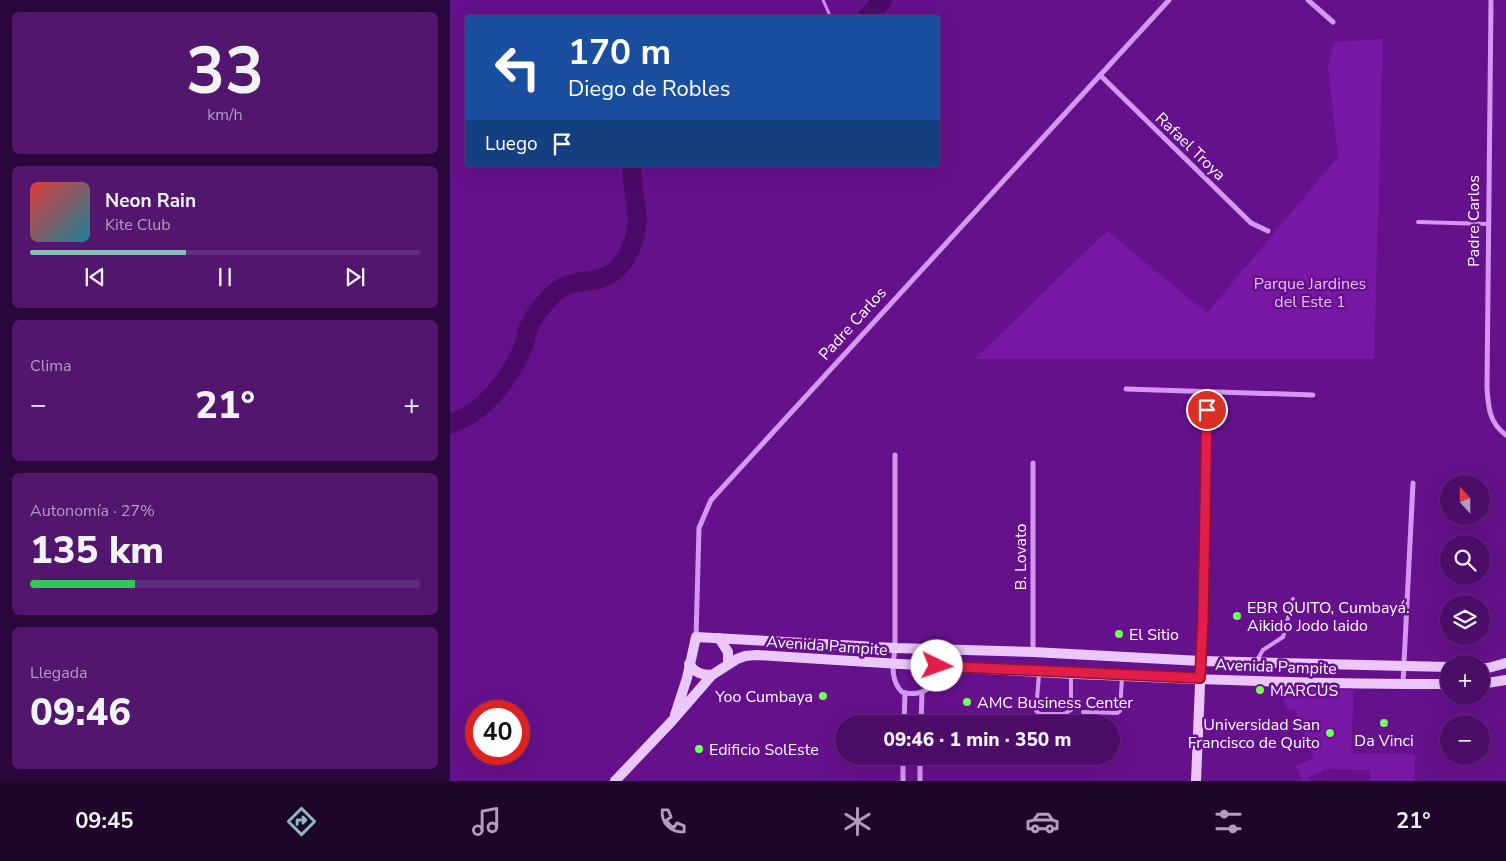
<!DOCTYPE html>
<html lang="es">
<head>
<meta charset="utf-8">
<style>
	:root { --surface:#4c0d69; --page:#53166f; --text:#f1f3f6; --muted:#b29cc0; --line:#632d7d; --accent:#8bbbb9 }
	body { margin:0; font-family:"Nunito Sans",sans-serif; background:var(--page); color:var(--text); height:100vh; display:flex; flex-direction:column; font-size:19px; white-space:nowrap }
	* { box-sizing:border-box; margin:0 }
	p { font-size:16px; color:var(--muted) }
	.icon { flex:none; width:28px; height:28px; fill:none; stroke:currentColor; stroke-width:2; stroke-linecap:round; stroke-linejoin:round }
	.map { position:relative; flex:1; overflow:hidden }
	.drawer { display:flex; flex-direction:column; gap:12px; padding:12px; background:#2a073a; width:450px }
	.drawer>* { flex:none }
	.top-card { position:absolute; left:15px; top:15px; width:475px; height:152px; border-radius:5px; box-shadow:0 5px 20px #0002,0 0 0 1px var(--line); background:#1a4fa0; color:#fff; overflow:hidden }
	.needle { width:32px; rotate:339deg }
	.fabs { position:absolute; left:990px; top:475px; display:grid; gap:10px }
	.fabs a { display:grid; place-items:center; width:50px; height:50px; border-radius:50%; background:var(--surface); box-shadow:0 5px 20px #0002,0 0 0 1px var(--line); font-size:25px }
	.speed { position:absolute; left:15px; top:700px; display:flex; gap:10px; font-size:25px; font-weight:700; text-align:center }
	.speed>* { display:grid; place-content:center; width:65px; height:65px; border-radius:50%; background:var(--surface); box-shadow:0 5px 20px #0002,0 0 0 1px var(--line); line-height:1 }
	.speed .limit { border:8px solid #d22; background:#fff; color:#111 }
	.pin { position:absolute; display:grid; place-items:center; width:42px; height:42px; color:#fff; margin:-21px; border:2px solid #fff; border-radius:50%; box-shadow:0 1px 5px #0007 }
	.me { position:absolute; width:55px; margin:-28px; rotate:93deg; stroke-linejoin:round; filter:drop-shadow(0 0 4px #0008) }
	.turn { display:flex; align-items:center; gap:18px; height:105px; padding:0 20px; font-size:22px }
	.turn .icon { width:65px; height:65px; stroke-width:2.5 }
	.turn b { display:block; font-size:35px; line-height:42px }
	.then { display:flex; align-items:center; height:48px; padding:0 20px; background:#0003; gap:10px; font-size:19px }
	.big { font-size:38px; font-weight:800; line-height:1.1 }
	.drawer .widget { flex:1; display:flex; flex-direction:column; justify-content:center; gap:8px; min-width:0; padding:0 18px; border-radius:8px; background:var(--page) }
	.drawer .dial { align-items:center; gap:0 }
	.dial b { font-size:65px; line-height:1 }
	.song { display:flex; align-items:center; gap:15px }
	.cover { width:60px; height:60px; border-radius:8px; background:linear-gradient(135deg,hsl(0 70% 55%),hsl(190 70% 35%)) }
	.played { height:5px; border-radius:2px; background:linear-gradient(90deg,var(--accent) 40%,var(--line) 40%) }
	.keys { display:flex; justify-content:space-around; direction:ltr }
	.heat { display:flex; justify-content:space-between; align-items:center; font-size:28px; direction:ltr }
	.charge { height:8px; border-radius:4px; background:linear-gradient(90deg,#34c759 27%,var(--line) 0) }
	.trip { position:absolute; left:385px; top:715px; width:285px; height:50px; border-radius:25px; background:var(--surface); box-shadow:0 5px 20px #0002,0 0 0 1px var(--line); font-weight:800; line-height:50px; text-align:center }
	.tab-bar { display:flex; height:80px; justify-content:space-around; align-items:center; background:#1e052a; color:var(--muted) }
	.tab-bar .icon { width:35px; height:35px }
	.tab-bar .current { color:var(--accent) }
	.tab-bar b { font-size:22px; color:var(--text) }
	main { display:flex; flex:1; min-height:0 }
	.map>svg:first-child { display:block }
	.green { fill:#7918a7 }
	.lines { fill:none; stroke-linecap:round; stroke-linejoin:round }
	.stream { stroke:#d18af5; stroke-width:3 }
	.river { stroke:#4c0a68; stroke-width:19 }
	.lane { stroke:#d598f2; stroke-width:4 }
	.street { stroke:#d598f2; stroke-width:5 }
	.secondary { stroke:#ecc7fc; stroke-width:10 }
	.route-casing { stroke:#92132f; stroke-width:12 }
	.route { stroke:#e11d48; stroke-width:9 }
	.poi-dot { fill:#73ff59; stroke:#66118c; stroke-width:2 }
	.labels { text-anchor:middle; stroke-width:5; stroke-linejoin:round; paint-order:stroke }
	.street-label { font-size:16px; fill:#fff; stroke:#66118c }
	.park-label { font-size:16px; fill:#e9bffd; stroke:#66118c }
	.poi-label { font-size:16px; fill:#fff; stroke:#66118c; text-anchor:start }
</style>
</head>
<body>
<main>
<section class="drawer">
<div class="widget dial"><b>33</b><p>km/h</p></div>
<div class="widget">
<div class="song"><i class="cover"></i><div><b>Neon Rain</b><p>Kite Club</p></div></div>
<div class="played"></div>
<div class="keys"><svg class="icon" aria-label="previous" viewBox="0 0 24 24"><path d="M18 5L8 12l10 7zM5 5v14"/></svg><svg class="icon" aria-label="pause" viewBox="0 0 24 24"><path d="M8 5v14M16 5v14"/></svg><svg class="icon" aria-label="next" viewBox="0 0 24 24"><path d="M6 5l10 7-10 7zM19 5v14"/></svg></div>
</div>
<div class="widget"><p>Clima</p>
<div class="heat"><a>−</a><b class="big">21°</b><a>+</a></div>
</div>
<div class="widget"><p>Autonomía · 27%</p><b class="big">135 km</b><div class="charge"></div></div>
<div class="widget"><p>Llegada</p><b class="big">09:46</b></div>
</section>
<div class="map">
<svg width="1056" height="781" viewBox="0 0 1056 781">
	<rect width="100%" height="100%" fill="#66118c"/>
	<g class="green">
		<path d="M933,39l-9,320h-399l132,-128 100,82 131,-156 -10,-90 6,-25z"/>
		<path d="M829,688l75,2 -3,64h64l-1,27h-44v-11l-47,-1 -1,3 -13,5 1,4h-8l-6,-15 18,-8 -19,-49 -7,2z"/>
	</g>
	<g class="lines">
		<path class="stream" d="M373,0l8,18"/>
		<g class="river">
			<path d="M416,18l17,-18"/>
			<path d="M0,424c34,-11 61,-46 74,-79 2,-5 2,-12 5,-18 4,-11 14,-22 22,-31 28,-28 57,2 80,-48 14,-33 -1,-53 1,-83"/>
		</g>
		<g class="lane">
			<path d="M968,222l70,2"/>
			<path d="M807,660l6,-10 20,-13 10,-38"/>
			<path d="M589,674l-3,37 4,3h24l7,-4v-35"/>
			<path d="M633,712l34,1 3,-2 2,-34"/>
		</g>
		<g class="street">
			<path d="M858,0l25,22"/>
			<path d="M1041,0l-4,387c1,19 2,36 19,48"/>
			<path d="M650,75l151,148 17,8"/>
			<path d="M676,389l187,6"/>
			<path d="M445,455v193c-2,16 -5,32 7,44 5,2 10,2 16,1 21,-4 19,-26 19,-43"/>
			<path d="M246,637l3,-109 12,-28 458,-500"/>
			<path d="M583,652v-189"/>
			<path d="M751,661l7,-270"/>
			<path d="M953,683l10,-200"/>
			<path d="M454,724l1,-31"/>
			<path d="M471,724l1,-32"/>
			<path d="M453,781v-25"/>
			<path d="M470,781v-25"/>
		</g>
		<g class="secondary">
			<path d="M269,638l9,14v11"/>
			<path d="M239,664c6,9 13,11 23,11"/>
			<path d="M1031,668h7l18,-5"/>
			<path d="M1031,684l25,-4"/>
			<path d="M225,715l12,-37 9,-41 199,11 138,4 168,9 248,6"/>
			<path d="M165,781l57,-60 40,-46 25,-16 8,-3 12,-1c230,15 461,29 692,29"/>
			<path d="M746,781l5,-120"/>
		</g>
	</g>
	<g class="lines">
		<g class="route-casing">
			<path id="route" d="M487,666l263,12 3,-60 4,-208"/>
		</g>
		<use href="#route" class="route"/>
	</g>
	<g class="poi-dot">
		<circle cx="787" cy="616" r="5"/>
		<circle cx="669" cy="634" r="5"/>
		<circle cx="810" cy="690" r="5"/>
		<circle cx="373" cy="696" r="5"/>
		<circle cx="517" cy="702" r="5"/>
		<circle cx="934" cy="723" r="5"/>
		<circle cx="880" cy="733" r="5"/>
		<circle cx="249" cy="749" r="5"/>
	</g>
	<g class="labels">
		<g class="street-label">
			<text transform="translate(741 146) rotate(44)" y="6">Rafael Troya</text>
			<text transform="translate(1023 221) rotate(-90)" y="6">Padre Carlos</text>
			<text transform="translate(402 323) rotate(-48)" y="6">Padre Carlos</text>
			<text transform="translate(570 557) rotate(-90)" y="6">B. Lovato</text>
			<text transform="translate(377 645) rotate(4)" y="6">Avenida Pampite</text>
			<text transform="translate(826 666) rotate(2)" y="6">Avenida Pampite</text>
		</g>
		<g class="park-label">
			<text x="860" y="289">Parque Jardines<tspan x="860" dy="18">del Este 1</tspan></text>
		</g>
		<g class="poi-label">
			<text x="797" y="613">EBR QUITO, Cumbayá.<tspan x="797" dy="18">Aikido Jodo laido</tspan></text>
			<text x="679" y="640">El Sitio</text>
			<text x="820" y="696">MARCUS</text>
			<text x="363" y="702" text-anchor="end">Yoo Cumbaya</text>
			<text x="527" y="708">AMC Business Center</text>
			<text x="870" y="730" text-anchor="end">Universidad San<tspan x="870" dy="18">Francisco de Quito</tspan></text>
			<text x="934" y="746" text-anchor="middle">Da Vinci</text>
			<text x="259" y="755">Edificio SolEste</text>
		</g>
	</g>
</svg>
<div class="fabs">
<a><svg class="needle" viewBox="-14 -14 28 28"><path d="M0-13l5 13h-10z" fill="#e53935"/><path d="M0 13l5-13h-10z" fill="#b29cc0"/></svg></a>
<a><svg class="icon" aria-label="search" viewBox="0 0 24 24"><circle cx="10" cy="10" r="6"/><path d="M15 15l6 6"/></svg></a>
<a><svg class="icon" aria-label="layers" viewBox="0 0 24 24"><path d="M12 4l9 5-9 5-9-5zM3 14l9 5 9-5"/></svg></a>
<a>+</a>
<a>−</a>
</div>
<div class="speed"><div class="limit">40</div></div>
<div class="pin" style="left:757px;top:410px;background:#d93025"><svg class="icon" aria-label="arrive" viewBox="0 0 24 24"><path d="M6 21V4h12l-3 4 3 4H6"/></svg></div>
<svg class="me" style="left:487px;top:666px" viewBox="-20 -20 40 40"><circle r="19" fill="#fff"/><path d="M0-13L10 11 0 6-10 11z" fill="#e11d48"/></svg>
<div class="trip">09:46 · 1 min · 350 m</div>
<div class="top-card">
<div class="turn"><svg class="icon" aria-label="left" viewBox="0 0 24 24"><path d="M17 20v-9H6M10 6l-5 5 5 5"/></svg><div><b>170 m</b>Diego de Robles</div></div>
<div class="then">Luego<svg class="icon" aria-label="arrive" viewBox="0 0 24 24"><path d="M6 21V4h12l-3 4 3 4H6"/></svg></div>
</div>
</div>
</main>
<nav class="tab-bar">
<b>09:45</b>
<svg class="icon current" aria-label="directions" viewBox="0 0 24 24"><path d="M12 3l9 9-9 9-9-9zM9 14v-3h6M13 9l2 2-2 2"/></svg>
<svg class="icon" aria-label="music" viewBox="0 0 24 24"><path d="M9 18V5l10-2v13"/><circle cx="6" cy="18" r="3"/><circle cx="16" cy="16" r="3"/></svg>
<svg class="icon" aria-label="phone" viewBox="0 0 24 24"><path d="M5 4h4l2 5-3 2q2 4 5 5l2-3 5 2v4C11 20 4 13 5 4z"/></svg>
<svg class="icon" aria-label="climate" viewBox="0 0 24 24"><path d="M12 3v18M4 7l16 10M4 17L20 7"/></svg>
<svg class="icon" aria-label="car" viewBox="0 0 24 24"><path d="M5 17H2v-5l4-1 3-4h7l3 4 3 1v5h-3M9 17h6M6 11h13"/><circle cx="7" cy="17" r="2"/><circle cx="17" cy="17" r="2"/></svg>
<svg class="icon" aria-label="filters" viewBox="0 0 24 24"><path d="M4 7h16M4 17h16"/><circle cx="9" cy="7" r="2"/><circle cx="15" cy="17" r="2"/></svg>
<b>21°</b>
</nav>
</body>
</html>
